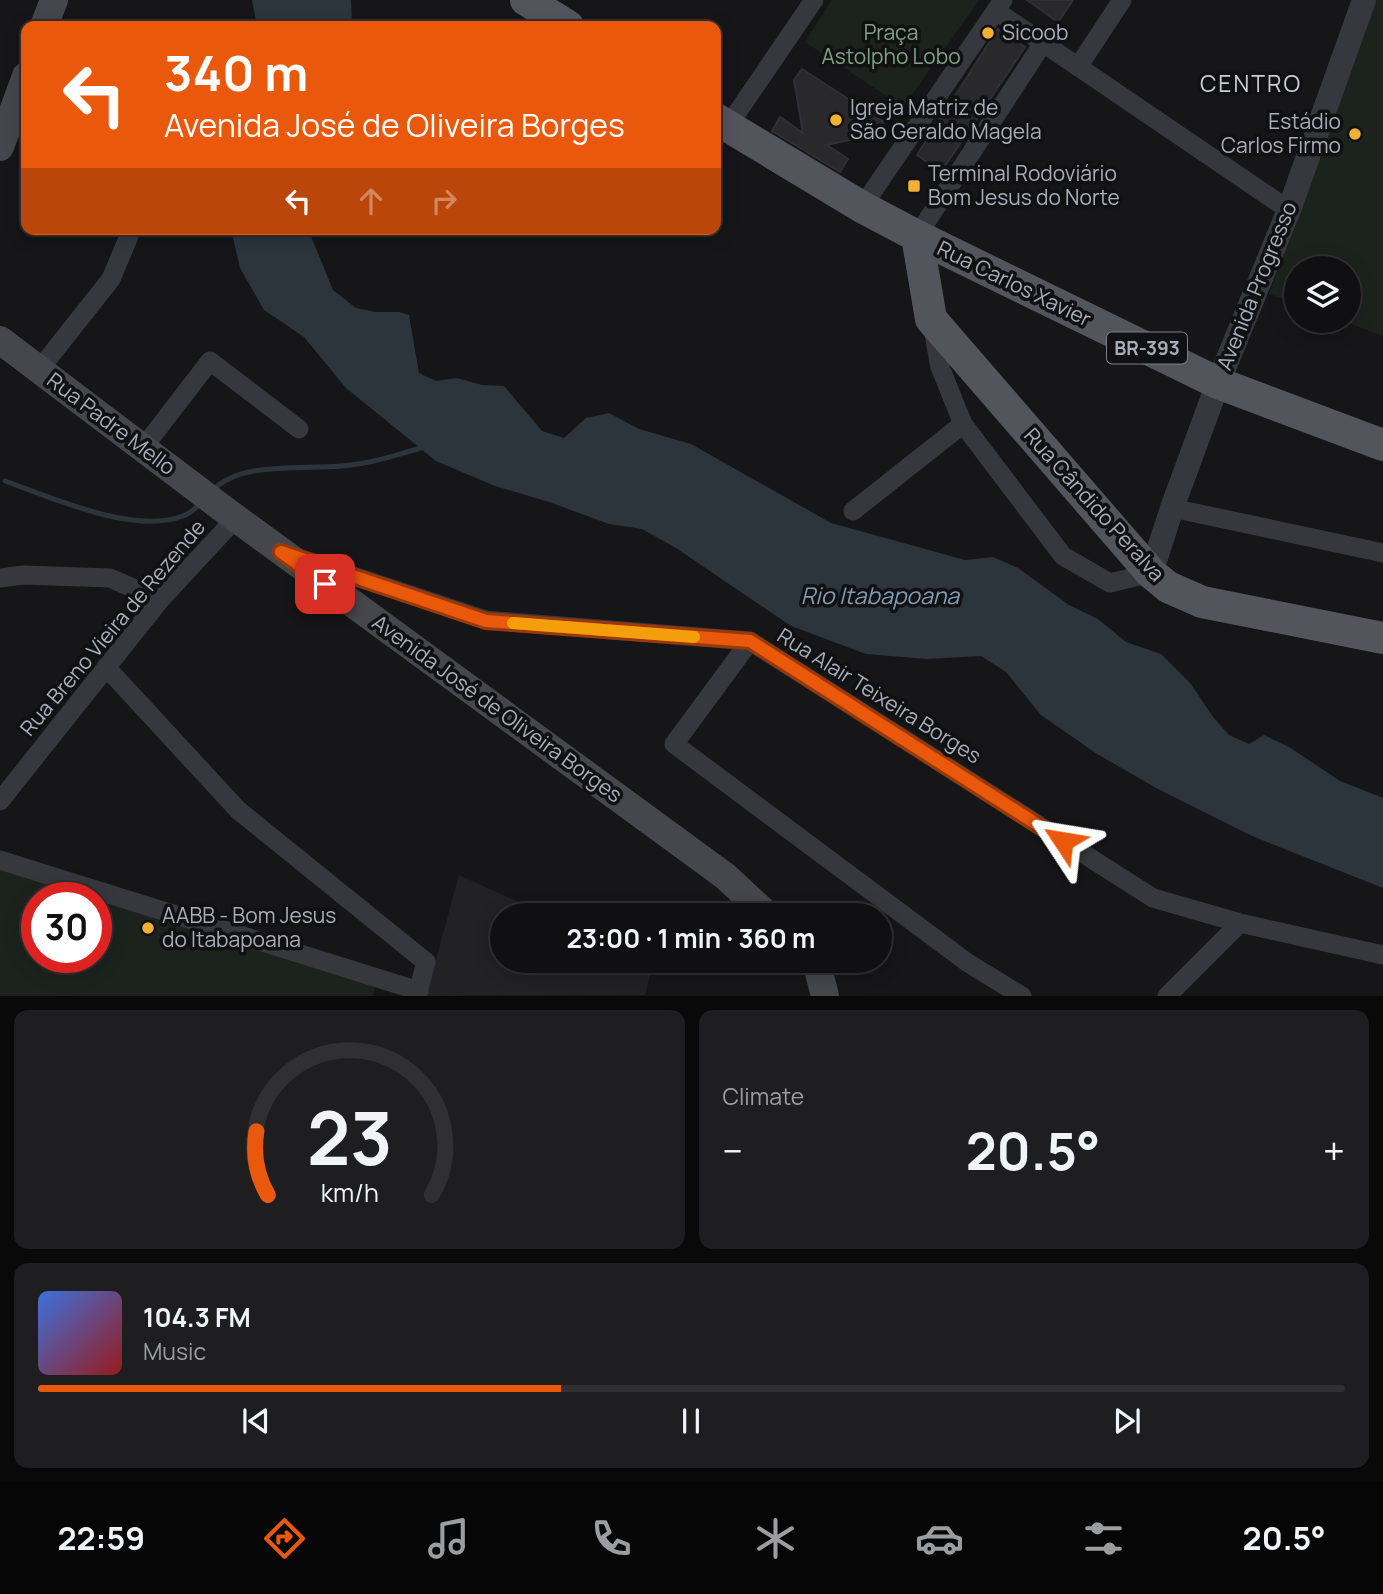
<!DOCTYPE html>
<html lang="en">
<head>
<meta charset="utf-8">
<style>
	:root { --surface:#101012; --page:#1e1e20; --text:#f1f3f6; --muted:#9c9d9f; --line:#303032; --accent:#ea580c }
	body { margin:0; font-family:Manrope,sans-serif; background:var(--page); color:var(--text); height:100vh; display:flex; flex-direction:column; font-size:26px; white-space:nowrap }
	* { box-sizing:border-box; margin:0 }
	p { font-size:23px; color:var(--muted) }
	.icon { flex:none; width:38px; height:38px; fill:none; stroke:currentColor; stroke-width:2; stroke-linecap:round; stroke-linejoin:round }
	.map { position:relative; height:996px; overflow:hidden }
	.panel { display:flex; flex-direction:column; gap:14px; padding:14px; background:#09090a; flex:1 }
	.panel>* { flex:none }
	.hud { position:absolute; left:21px; top:21px; width:700px; height:214px; border-radius:14px; box-shadow:0 4px 18px #0003,0 0 0 2px var(--line); background:#ea580c; color:#fff; overflow:hidden }
	.controls { position:absolute; left:1284px; top:256px; display:grid; gap:14px }
	.controls a { display:grid; place-items:center; width:77px; height:77px; border-radius:50%; background:var(--surface); box-shadow:0 4px 18px #0003,0 0 0 2px var(--line); font-size:35px }
	.speed { position:absolute; left:21px; top:882px; display:flex; gap:14px; font-size:35px; font-weight:700; text-align:center }
	.speed>* { display:grid; place-content:center; width:91px; height:91px; border-radius:50%; background:var(--surface); box-shadow:0 4px 18px #0003,0 0 0 2px var(--line); line-height:1 }
	.speed .limit { border:10px solid #d22; background:#fff; color:#111 }
	.pin { position:absolute; display:grid; place-items:center; width:60px; height:60px; color:#fff; margin:-30px; border-radius:14px; box-shadow:0 4px 10px #0006 }
	.me { position:absolute; width:77px; margin:-38px; rotate:303deg; stroke-linejoin:round; filter:drop-shadow(0 0 5px #0008) }
	.turn { display:flex; align-items:center; gap:24px; height:147px; padding:0 28px; font-size:32px }
	.turn .icon { width:91px; height:91px; stroke-width:2.5 }
	.turn b { display:block; font-size:49px; line-height:60px }
	.lanes { display:flex; align-items:center; height:66px; padding:0 28px; background:#0003; justify-content:center; gap:35px; direction:ltr }
	.lanes .off { opacity:.35 }
	.big { font-size:52px; font-weight:700; line-height:1.1 }
	.panel .tile { flex:1; display:flex; flex-direction:column; justify-content:center; gap:10px; min-width:0; padding:0 24px; border-radius:14px; background:var(--page) }
	.panel .dial { align-items:center; gap:0 }
	.dial svg { height:182px; overflow:visible; fill:none; stroke:var(--line); stroke-width:7; stroke-linecap:round; text-anchor:middle }
	.dial text { fill:var(--text); stroke:none }
	.song { display:flex; align-items:center; gap:21px }
	.cover { width:84px; height:84px; border-radius:10px; background:linear-gradient(135deg,hsl(220 70% 55%),hsl(0 70% 35%)) }
	.played { height:7px; border-radius:4px; background:linear-gradient(90deg,var(--accent) 40%,var(--line) 40%) }
	.keys { display:flex; justify-content:space-around; direction:ltr }
	.heat { display:flex; justify-content:space-between; align-items:center; font-size:38px; direction:ltr }
	.panel .tiles { flex:1; display:grid; gap:14px; grid-template-columns:1fr 1fr }
	.tile:last-child { grid-column:span 2 }
	.trip { position:absolute; left:490px; top:903px; width:402px; height:70px; border-radius:35px; background:var(--surface); box-shadow:0 4px 18px #0003,0 0 0 2px var(--line); font-weight:700; line-height:70px; text-align:center }
	.dock { display:flex; height:112px; justify-content:space-around; align-items:center; background:#060607; color:var(--muted) }
	.dock .icon { width:49px; height:49px }
	.dock .selected { color:var(--accent) }
	.dock b { font-size:32px; color:var(--text) }
	.map>svg:first-child { display:block }
	.built { fill:#222225 }
	.green { fill:#1c231d; fill-rule:evenodd }
	.water { fill:#2c353c }
	.lines { fill:none; stroke-linecap:round; stroke-linejoin:round }
	.stream { stroke:#2c353c; stroke-width:5 }
	.building { fill:#29292c; stroke:#303034; stroke-width:2 }
	.minor { stroke:#37383d; stroke-width:19 }
	.tertiary { stroke:#37383d; stroke-width:24 }
	.secondary { stroke:#45474d; stroke-width:28 }
	.primary { stroke:#53555c; stroke-width:32 }
	.route-casing { stroke:#983908; stroke-width:18 }
	.route { stroke:#ea580c; stroke-width:12 }
	.slow { stroke:#f59e0b; stroke-width:12 }
	.poi-dot { fill:#f2b134; stroke:#111113; stroke-width:2.5 }
	.labels { text-anchor:middle; stroke-width:7; stroke-linejoin:round; paint-order:stroke }
	.shield { fill:#111113; stroke:#7b7e86; stroke-width:2 }
	.shield-label { font-size:19px; font-weight:bold; fill:#a8adb8 }
	.park-label { font-size:21px; fill:#7fa381; stroke:#111113 }
	.poi-label { font-size:21px; fill:#a8adb8; stroke:#111113; text-anchor:start }
	.street-label { font-size:21px; fill:#a8adb8; stroke:#111113 }
	.neighbourhood-label { font-size:23px; letter-spacing:2px; fill:#c9ccd4; stroke:#111113 }
	.water-label { font-size:23px; font-style:italic; fill:#7f9bb3; stroke:#111113 }
</style>
</head>
<body>
<div class="map">
<svg width="1383" height="996" viewBox="0 0 1383 996">
	<rect width="100%" height="100%" fill="#161618"/>
	<path class="built" d="M459,875l88,40h-45v46h145l6,2 -8,32 -219,1z"/>
	<g class="green">
		<path d="M832,0h147l-76,107 -98,-65z"/>
		<path d="M1376,0h7v336l-43,-16h9v-52h-52v36l-28,-10z"/>
		<path d="M0,863l375,121 -2,12h-373zM37,898h59v59h-59z"/>
	</g>
	<g class="water">
		<path d="M252,0h99l1,26h-95z"/>
		<path d="M231,229h77l25,61 23,18 19,4h24l10,3 10,58 17,8 21,-3 25,7 22,1 38,45 22,7 22,-20 23,-5 30,16 52,15 140,79 134,37 28,-3 25,11 51,37 29,14 28,23 35,12 30,30 22,33 16,18 20,9 15,-9 25,12 51,34 43,17v90l-131,-52 -94,-47 -61,-35 -56,-39 -35,-43 -25,-16 -54,3 -61,-5 -75,-28 -115,-78 -34,-19 -33,-5 -60,-22 -54,-16 -59,-25 -90,-73 -42,-51 -40,-27 -24,-42z"/>
	</g>
	<g class="lines">
		<g class="stream">
			<path d="M5,481c47,17 130,54 178,35 7,-2 12,-8 18,-13"/>
			<path d="M212,491c30,-32 98,-20 139,-26 26,-3 49,-11 73,-18"/>
		</g>
	</g>
	<g class="building">
		<path d="M1027,0h46l-15,22z"/>
		<path d="M998,29l27,18 -84,125 -24,-17z"/>
		<path d="M802,69l82,53 -8,12 -49,11 21,14 -8,13 -68,-41 8,-14 23,16 -9,-53z"/>
	</g>
	<g class="lines">
		<g class="minor">
			<path d="M996,11l293,199"/>
			<path d="M1078,67l44,-67"/>
			<path d="M728,126l86,-126"/>
			<path d="M862,207l141,-207"/>
			<path d="M917,236l126,-193"/>
			<path d="M932,324l8,43 23,57 100,132 47,27 41,-10"/>
			<path d="M39,370l72,-91 21,-50"/>
			<path d="M143,448l67,-87 89,68"/>
			<path d="M1172,508l211,45"/>
			<path d="M853,511l110,-87"/>
			<path d="M302,559l184,61 264,21 403,257 87,25 143,32"/>
			<path d="M0,578l23,-3 87,3 50,22"/>
			<path d="M750,641l-76,103 294,219 54,33"/>
			<path d="M106,667l132,143 188,152 -9,34"/>
			<path d="M0,801l160,-201 76,-82"/>
			<path d="M0,860l419,131"/>
			<path d="M1167,996l73,-73"/>
		</g>
		<path class="tertiary" d="M1151,573l21,-65 46,-125 71,-173 75,-210"/>
		<g class="secondary">
			<path d="M44,26l10,-26"/>
			<path d="M0,147l26,-71"/>
			<path d="M0,340l222,168 503,368 42,39"/>
			<path d="M816,961l9,35"/>
		</g>
		<g class="primary">
			<path d="M526,0l42,26"/>
			<path d="M716,119l146,88 55,29 301,147 165,62"/>
			<path d="M917,236l14,83 220,254 17,14 34,15 181,36"/>
		</g>
	</g>
	<g class="lines">
		<g class="route-casing">
			<path id="route" d="M325,584l-44,-32 205,69 264,20 313,200"/>
		</g>
		<use href="#route" class="route"/>
		<path class="slow" d="M513,623l181,14"/>
	</g>
	<g class="poi-dot">
		<circle cx="988" cy="33" r="7"/>
		<circle cx="836" cy="120" r="7"/>
		<circle cx="1355" cy="134" r="7"/>
		<rect x="907" y="179" width="14" height="14" rx="3.5"/>
		<circle cx="148" cy="928" r="7"/>
	</g>
	<g class="labels">
		<rect class="shield" x="1107" y="332.5" width="80" height="31" rx="5"/>
		<g class="shield-label">
			<text x="1147" y="355">BR-393</text>
		</g>
		<g class="park-label">
			<text x="891" y="40">Praça<tspan x="891" dy="24">Astolpho Lobo</tspan></text>
		</g>
		<g class="poi-label">
			<text x="1002" y="40">Sicoob</text>
			<text x="850" y="115">Igreja Matriz de<tspan x="850" dy="24">São Geraldo Magela</tspan></text>
			<text x="1341" y="129" text-anchor="end">Estádio<tspan x="1341" dy="24">Carlos Firmo</tspan></text>
			<text x="928" y="181">Terminal Rodoviário<tspan x="928" dy="24">Bom Jesus do Norte</tspan></text>
			<text x="162" y="923">AABB - Bom Jesus<tspan x="162" dy="24">do Itabapoana</tspan></text>
		</g>
		<g class="street-label">
			<text transform="translate(1014 284) rotate(26)" y="7">Rua Carlos Xavier</text>
			<text transform="translate(1257 286) rotate(-68)" y="7">Avenida Progresso</text>
			<text transform="translate(111 424) rotate(37)" y="7">Rua Padre Mello</text>
			<text transform="translate(1094 505) rotate(48)" y="7">Rua Cândido Peralva</text>
			<text transform="translate(113 628) rotate(-50)" y="7">Rua Breno Vieira de Rezende</text>
			<text transform="translate(879 696) rotate(32)" y="7">Rua Alair Teixeira Borges</text>
			<text transform="translate(497 709) rotate(36)" y="7">Avenida José de Oliveira Borges</text>
		</g>
		<g class="neighbourhood-label">
			<text x="1251" y="92">CENTRO</text>
		</g>
		<g class="water-label">
			<text x="880" y="604">Rio Itabapoana</text>
		</g>
	</g>
</svg>
<div class="controls">
<a><svg class="icon" aria-label="layers" viewBox="0 0 24 24"><path d="M12 4l9 5-9 5-9-5zM3 14l9 5 9-5"/></svg></a>
</div>
<div class="speed"><div class="limit">30</div></div>
<div class="pin" style="left:325px;top:584px;background:#d93025"><svg class="icon" aria-label="arrive" viewBox="0 0 24 24"><path d="M6 21V4h12l-3 4 3 4H6"/></svg></div>
<svg class="me" style="left:1063px;top:841px" viewBox="-20 -20 40 40"><path d="M0-17L14 15 0 8-14 15z" fill="#ea580c" stroke="#fff" stroke-width="4"/></svg>
<div class="trip">23:00 · 1 min · 360 m</div>
<div class="hud">
<div class="turn"><svg class="icon" aria-label="left" viewBox="0 0 24 24"><path d="M17 20v-9H6M10 6l-5 5 5 5"/></svg><div><b>340 m</b>Avenida José de Oliveira Borges</div></div>
<div class="lanes"><svg class="icon" aria-label="left" viewBox="0 0 24 24"><path d="M17 20v-9H6M10 6l-5 5 5 5"/></svg><svg class="icon off" aria-label="ahead" viewBox="0 0 24 24"><path d="M12 20V5M6 11l6-6 6 6"/></svg><svg class="icon off" aria-label="right" viewBox="0 0 24 24"><path d="M7 20v-9h11M14 6l5 5-5 5"/></svg></div>
</div>
</div>
<section class="panel">
<div class="tiles">
<div class="tile dial"><svg viewBox="0 0 100 80">
<path d="M14 69A42 42 0 1 1 86 69"/>
<path d="M14 69A42 42 0 0 1 9 41" stroke="#ea580c"/>
<text x="50" y="56" font-size="32" font-weight="700">23</text>
<text x="50" y="72" font-size="11">km/h</text>
</svg></div>
<div class="tile"><p>Climate</p>
<div class="heat"><a>−</a><b class="big">20.5°</b><a>+</a></div>
</div>
<div class="tile">
<div class="song"><i class="cover"></i><div><b>104.3 FM</b><p>Music</p></div></div>
<div class="played"></div>
<div class="keys"><svg class="icon" aria-label="previous" viewBox="0 0 24 24"><path d="M18 5L8 12l10 7zM5 5v14"/></svg><svg class="icon" aria-label="pause" viewBox="0 0 24 24"><path d="M8 5v14M16 5v14"/></svg><svg class="icon" aria-label="next" viewBox="0 0 24 24"><path d="M6 5l10 7-10 7zM19 5v14"/></svg></div>
</div>
</div>
</section>
<nav class="dock">
<b>22:59</b>
<svg class="icon selected" aria-label="directions" viewBox="0 0 24 24"><path d="M12 3l9 9-9 9-9-9zM9 14v-3h6M13 9l2 2-2 2"/></svg>
<svg class="icon" aria-label="music" viewBox="0 0 24 24"><path d="M9 18V5l10-2v13"/><circle cx="6" cy="18" r="3"/><circle cx="16" cy="16" r="3"/></svg>
<svg class="icon" aria-label="phone" viewBox="0 0 24 24"><path d="M5 4h4l2 5-3 2q2 4 5 5l2-3 5 2v4C11 20 4 13 5 4z"/></svg>
<svg class="icon" aria-label="climate" viewBox="0 0 24 24"><path d="M12 3v18M4 7l16 10M4 17L20 7"/></svg>
<svg class="icon" aria-label="car" viewBox="0 0 24 24"><path d="M5 17H2v-5l4-1 3-4h7l3 4 3 1v5h-3M9 17h6M6 11h13"/><circle cx="7" cy="17" r="2"/><circle cx="17" cy="17" r="2"/></svg>
<svg class="icon" aria-label="filters" viewBox="0 0 24 24"><path d="M4 7h16M4 17h16"/><circle cx="9" cy="7" r="2"/><circle cx="15" cy="17" r="2"/></svg>
<b>20.5°</b>
</nav>
</body>
</html>
